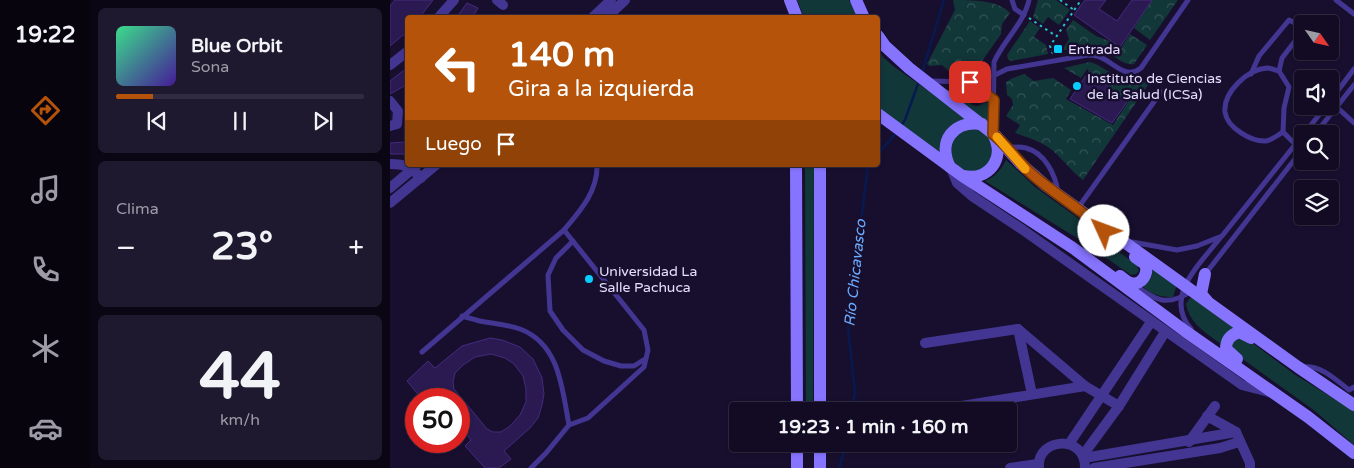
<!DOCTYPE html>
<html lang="es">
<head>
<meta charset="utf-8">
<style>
	:root { --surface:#120b23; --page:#1f1930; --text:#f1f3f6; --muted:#9c9ba6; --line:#312b41; --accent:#b45309 }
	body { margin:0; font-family:"Varela Round",sans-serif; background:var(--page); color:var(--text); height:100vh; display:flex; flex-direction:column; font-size:19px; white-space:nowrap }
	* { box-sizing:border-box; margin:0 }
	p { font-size:16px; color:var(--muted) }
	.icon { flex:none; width:28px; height:28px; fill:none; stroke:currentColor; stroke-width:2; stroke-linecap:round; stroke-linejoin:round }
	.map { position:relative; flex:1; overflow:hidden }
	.side { display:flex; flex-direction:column; gap:8px; padding:8px; background:#0a0613; width:300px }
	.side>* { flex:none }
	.hud { position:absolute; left:15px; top:15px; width:475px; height:152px; border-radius:5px; box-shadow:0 1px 4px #0004,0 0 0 1px var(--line); background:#b45309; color:#fff; overflow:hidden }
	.needle { width:32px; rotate:124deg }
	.tools { position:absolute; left:904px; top:15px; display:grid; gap:10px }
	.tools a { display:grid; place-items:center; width:45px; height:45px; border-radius:5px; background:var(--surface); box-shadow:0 1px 4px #0004,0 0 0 1px var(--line); font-size:25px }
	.speed { position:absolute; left:15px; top:388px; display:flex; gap:10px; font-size:25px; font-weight:700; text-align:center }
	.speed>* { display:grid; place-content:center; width:65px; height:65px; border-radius:50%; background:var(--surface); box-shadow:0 1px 4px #0004,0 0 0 1px var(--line); line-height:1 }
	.speed .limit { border:8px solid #d22; background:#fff; color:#111 }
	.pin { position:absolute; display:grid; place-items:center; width:42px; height:42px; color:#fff; margin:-21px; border-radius:10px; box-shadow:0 2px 8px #0006 }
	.me { position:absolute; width:55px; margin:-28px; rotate:313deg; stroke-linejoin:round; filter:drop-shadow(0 0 4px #0008) }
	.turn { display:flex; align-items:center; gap:18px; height:105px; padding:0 20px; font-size:22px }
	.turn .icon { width:65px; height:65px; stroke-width:2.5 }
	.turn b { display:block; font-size:35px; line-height:42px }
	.then { display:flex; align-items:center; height:48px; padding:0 20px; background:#0003; gap:10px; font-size:19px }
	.big { font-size:38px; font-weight:700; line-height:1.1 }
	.side .card { flex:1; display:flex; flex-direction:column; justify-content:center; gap:8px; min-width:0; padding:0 18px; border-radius:8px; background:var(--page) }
	.side .dial { align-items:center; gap:0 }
	.dial b { font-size:65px; line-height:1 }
	.song { display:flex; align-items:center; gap:15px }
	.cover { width:60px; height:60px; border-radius:8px; background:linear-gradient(135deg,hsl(150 70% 55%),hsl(260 70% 35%)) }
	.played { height:5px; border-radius:2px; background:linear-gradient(90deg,var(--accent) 15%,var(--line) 15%) }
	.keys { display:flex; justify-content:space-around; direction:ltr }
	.heat { display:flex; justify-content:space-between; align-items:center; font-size:28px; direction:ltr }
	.trip { position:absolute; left:339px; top:402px; width:288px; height:50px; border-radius:5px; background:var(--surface); box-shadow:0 1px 4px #0004,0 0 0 1px var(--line); font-weight:700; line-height:50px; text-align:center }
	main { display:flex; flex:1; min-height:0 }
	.dock { display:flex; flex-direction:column; width:90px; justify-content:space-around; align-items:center; background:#07040e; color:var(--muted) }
	.dock .icon { width:35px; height:35px }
	.dock .current { color:var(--accent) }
	.dock b { font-size:22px; color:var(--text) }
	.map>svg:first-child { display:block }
	.forest { fill:url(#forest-crowns) }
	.garden { fill:#123739 }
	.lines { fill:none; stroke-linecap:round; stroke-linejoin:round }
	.stream { stroke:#061a51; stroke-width:2.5 }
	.building { fill:#2b1a52; stroke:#442a80; fill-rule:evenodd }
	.path { stroke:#25c4cb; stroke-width:2; stroke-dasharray:2.5 4; stroke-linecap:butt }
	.lane { stroke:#433692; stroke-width:5 }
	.street { stroke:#433692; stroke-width:10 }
	.secondary { stroke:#8674ff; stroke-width:12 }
	.route-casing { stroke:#753606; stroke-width:12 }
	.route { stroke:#b45309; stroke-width:9 }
	.slow { stroke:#f59e0b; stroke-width:9 }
	.poi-dot { fill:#09cdff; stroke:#180f2f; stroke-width:2 }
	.labels { text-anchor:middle; stroke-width:5; stroke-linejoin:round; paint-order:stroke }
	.poi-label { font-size:14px; fill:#e5ddff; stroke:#180f2f; text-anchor:start }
	.water-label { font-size:15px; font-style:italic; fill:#6babff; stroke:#180f2f }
</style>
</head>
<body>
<main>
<nav class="dock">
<b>19:22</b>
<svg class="icon current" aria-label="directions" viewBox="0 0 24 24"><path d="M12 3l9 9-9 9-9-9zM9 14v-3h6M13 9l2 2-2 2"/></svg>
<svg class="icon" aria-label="music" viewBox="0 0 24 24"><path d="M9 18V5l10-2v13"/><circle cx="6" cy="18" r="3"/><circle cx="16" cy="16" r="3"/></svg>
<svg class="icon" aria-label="phone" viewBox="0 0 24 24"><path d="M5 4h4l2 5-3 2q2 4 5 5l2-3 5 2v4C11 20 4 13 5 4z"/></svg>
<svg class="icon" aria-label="climate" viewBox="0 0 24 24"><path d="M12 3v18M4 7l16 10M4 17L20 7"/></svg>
<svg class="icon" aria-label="car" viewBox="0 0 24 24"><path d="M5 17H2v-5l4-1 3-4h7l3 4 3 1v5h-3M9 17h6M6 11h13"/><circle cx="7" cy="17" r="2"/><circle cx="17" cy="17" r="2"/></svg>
</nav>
<section class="side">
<div class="card">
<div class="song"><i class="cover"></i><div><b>Blue Orbit</b><p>Sona</p></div></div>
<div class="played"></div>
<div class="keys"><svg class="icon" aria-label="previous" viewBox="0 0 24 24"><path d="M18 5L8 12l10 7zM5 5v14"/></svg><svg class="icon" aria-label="pause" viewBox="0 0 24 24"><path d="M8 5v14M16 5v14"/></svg><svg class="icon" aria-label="next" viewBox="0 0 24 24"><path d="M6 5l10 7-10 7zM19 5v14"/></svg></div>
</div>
<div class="card"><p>Clima</p>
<div class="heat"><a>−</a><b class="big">23°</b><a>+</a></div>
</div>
<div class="card dial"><b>44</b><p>km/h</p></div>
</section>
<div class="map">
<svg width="964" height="468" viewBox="0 0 964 468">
	<defs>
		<pattern id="forest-crowns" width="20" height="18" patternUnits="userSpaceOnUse" patternTransform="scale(1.25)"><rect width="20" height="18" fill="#123739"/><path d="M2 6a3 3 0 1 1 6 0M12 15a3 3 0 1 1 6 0" fill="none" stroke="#345457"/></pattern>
	</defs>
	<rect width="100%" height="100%" fill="#180f2f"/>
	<g class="forest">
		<path d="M563,0c19,0 46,0 57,13l-8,11 -1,10 -21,30 -3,-1 -4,5c-9,1 -10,8 -18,9l-13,-12 -12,1 -3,-2 28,-54z"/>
		<path d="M648,0h18l14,10 -11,15 -11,-8 -5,7 -10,-7z"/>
		<path d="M762,0h26l-28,40 -16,-12z"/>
		<path d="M683,20l23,16 16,6 9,6 9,-14 17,11 -13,19c-14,2 -23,-14 -36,-16 -11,-3 -22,1 -33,2l-2,-1 6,-10 -3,-9z"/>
		<path d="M640,21l10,7 -6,9 12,8 2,9 -37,7 -3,-2 -1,-4z"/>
		<path d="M700,62c18,5 30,24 50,17l8,6 -65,95c-15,-11 -25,-29 -42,-37 -8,-4 -18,-7 -26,-10l5,-8 -14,-9 7,-11 -1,-6 -5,-4 -1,-13 7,-4 11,-4 10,7 19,-3 18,12 -5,9 47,26 15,-23 -41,-33 -6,9 -17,-10z"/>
	</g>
	<g class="garden">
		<path d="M407,0h52l9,17h-54z"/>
		<path d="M488,49l5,8 10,9 74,52c-24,9 -23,13 -27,37l-62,-48z"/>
		<path d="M577,89l3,2 -2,9 4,5 6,1 8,-4 3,2 -1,21 -47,-35z"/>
		<path d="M576,129h13l12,9 1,22c-3,3 -8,9 -12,10 -17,6 -33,-9 -29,-27 2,-7 9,-10 15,-14z"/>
		<path d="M616,160l29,27 51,37 26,23 25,18 2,6 -3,3 -5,1 -54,-37 -92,-57c10,-4 16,-11 21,-21z"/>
		<path d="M415,165h9l-1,246h-7z"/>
		<path d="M763,267l24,17 -4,13c-12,0 -21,-2 -30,-10l9,-11z"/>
		<path d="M800,298h3l45,29 -17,17c-16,-12 -31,-20 -35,-40z"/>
		<path d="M847,338h9l48,36 60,37v34l-39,-34 -78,-56 -5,-8 1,-4z"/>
	</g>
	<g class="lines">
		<g class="stream">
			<path d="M532,73l22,-73"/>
			<path d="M511,126l4,-6 14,-39"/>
			<path d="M488,154l18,-21"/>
			<path d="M462,411l3,-19 -7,-64 20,-163"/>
			<path d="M449,468l7,-24"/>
		</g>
	</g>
	<g class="building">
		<path d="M5,0h38l-14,18h-11v13l-18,15v-40z"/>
		<path d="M695,0h21l-7,9 18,12 15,-21h20l-32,47 -46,-32z"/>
		<path d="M77,3l11,5 -6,10h-16z"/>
		<path d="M18,67v17l-18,10v-13z"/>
		<path d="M699,71l38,31 -15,21 -42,-24z"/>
		<path d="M15,142l2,12h-17v-11z"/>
		<path d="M100,338l12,2 18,7 13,12 9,19 2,16 -2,11 -4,13 -8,10 -26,23 7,8 -12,9h-14l-20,-22 6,-6 -12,-15v-26h-37l-15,-18 21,-20 7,7 27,-22zM101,354l14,4 9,6 9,12 3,13v13l-6,13 -10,11 -9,6h-8l-6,-3 -33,-40 -1,-7 2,-9 8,-8 12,-8z"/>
	</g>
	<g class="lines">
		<g class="path">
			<path d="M670,0l14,10"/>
			<path d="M639,18l27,18"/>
			<path d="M663,54l-3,-8 31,-46"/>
		</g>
		<g class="lane">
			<path d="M622,0l3,9 9,6"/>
			<path d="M946,0l18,14"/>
			<path d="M964,69l-24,32 24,22"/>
			<path d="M889,71c-4,-1 -8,-3 -12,-3 -19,1 -44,24 -42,44 2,16 27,30 41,29 6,-1 12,-6 17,-9"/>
			<path d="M861,74l8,-18 30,-36 10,5 3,7 -20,26 -3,13 10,16 -5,21 -1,24 19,19"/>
			<path d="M542,81l38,1 23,-6 14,-7 81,-14c6,0 11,1 16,4 13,7 23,20 37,9l47,-68"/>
			<path d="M580,82l24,18"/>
			<path d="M603,132l1,-70c10,-22 30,-39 35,-62"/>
			<path d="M914,134l22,-28"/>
			<path d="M925,134l39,-49"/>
			<path d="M620,147c5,0 11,0 16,1 19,5 29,26 32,44"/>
			<path d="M688,208l83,-116"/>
			<path d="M183,241l-17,17 -8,17 2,36 13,19 20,20 21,11 17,5h13l11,-7"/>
			<path d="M742,242l45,8 20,-4 25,-10 80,-100"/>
			<path d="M816,273l96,-123"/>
			<path d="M745,285c21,16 32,22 57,6"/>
			<path d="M72,316c8,2 15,5 23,6 12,2 24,3 35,7 40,15 42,60 49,96"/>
			<path d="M801,329c-28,-32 9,-65 29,-91"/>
			<path d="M32,352l142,-122c16,-19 34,-39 33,-65"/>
			<path d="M913,367c18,-2 32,12 46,23l5,-3"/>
			<path d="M141,468l15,-15 23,-28 19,-7 56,-51 4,-17 -4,-20 -80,-100"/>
		</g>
		<g class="street">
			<path d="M107,0l6,5"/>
			<path d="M48,18l16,-18"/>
			<path d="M202,18l19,-18"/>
			<path d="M216,18l19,-18"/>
			<path d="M0,65l18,-14"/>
			<path d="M0,101l8,10 -1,13 -7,2"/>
			<path d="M0,164c15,0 21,3 31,14"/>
			<path d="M561,168l6,15 15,13 51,34 219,155 27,7"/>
			<path d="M0,188l26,-22"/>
			<path d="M0,203l46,-38"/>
			<path d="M628,329l14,65"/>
			<path d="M535,343l93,-14 67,57 34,20"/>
			<path d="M541,411l154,-25"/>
			<path d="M817,416l29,16 14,31v5"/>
			<path d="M799,442l26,-36"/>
			<path d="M679,444l82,-122"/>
			<path d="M693,455l36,-49 46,-74"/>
			<path d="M694,458l152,-26"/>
			<path d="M620,468l28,-4"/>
			<path d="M649,468c-3,-31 47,-34 46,0"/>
			<path d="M704,468l126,-20 19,-6"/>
		</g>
		<g class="secondary">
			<path d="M400,0l7,18"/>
			<path d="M466,0l8,18"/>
			<path d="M488,36l7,10 24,22 87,68 25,28 24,21 253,182 56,38"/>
			<path d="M488,114l83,61 112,73 112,83 123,86 46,36"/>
			<path d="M406,165l1,246"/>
			<path d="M430,165v246"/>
			<path d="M560,167c-13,-26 4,-47 32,-43"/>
			<path d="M573,176c26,5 42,-17 31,-40"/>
			<path d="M815,274l-4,20 6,7"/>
			<path d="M730,276c3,2 7,6 11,7 11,3 18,-10 14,-19l-10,-7"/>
			<path d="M847,359l-11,-10c0,-9 4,-14 13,-17l12,6"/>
			<path d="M430,444v24"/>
			<path d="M407,468v-24"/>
		</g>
	</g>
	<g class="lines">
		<g class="route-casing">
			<path id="route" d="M580,82l24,18 -1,34c15,12 26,29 41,42 22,19 49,34 70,55"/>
		</g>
		<use href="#route" class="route"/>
		<path class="slow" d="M607,137l28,32"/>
	</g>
	<g class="poi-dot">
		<rect x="663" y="44" width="10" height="10" rx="2.5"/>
		<circle cx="687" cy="86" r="5"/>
		<circle cx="199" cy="279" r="5"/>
	</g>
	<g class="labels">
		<g class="poi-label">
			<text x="678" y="54">Entrada</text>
			<text x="697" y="83">Instituto de Ciencias<tspan x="697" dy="16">de la Salud (ICSa)</tspan></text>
			<text x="209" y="276">Universidad La<tspan x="209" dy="16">Salle Pachuca</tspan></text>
		</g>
		<g class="water-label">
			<text transform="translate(465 273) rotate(-84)" y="5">Río Chicavasco</text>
		</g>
	</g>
</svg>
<div class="tools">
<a><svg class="needle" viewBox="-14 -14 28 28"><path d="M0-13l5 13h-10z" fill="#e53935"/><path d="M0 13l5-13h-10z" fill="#9c9ba6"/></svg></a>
<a><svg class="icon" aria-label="sound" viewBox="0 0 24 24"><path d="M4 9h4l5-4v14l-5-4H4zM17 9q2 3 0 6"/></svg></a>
<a><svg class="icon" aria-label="search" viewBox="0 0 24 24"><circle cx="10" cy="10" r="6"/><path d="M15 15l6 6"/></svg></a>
<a><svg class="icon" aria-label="layers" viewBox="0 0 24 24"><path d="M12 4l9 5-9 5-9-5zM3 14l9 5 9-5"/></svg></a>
</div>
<div class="speed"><div class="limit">50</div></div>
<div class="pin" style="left:580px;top:82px;background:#d93025"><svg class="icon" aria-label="arrive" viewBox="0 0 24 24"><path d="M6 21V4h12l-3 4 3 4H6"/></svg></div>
<svg class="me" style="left:714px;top:231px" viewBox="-20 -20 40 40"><circle r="19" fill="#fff"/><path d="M0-13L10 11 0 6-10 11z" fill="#b45309"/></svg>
<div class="trip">19:23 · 1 min · 160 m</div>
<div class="hud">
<div class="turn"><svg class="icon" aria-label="left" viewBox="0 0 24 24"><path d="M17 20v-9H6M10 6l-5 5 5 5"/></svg><div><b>140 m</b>Gira a la izquierda</div></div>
<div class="then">Luego<svg class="icon" aria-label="arrive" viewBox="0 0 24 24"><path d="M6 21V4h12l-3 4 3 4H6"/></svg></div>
</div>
</div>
</main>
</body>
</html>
